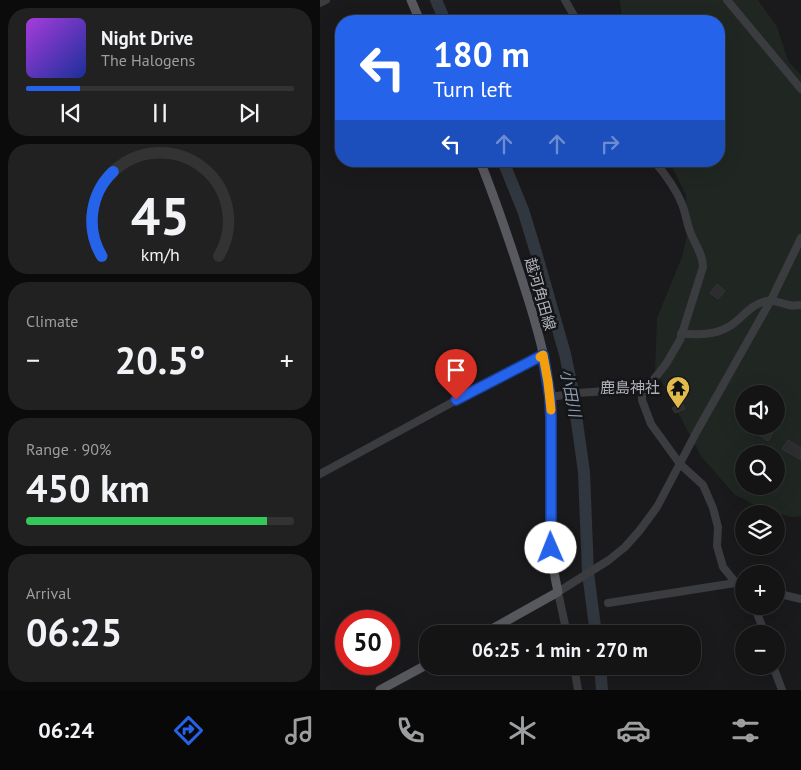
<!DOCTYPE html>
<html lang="en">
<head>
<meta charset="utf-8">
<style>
	:root { --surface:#141415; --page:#212122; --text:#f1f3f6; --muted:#9d9ea0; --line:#333334; --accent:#2563eb }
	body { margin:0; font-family:"PT Sans","Noto Sans JP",sans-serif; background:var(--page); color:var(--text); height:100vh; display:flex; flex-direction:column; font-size:19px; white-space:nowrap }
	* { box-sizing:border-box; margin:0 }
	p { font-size:16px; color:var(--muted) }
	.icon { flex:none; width:28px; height:28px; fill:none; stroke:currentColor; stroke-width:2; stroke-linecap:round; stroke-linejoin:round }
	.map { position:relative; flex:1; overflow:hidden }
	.details { display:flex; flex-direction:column; gap:8px; padding:8px; background:#0b0b0c; width:320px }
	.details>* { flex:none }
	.banner { position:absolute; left:15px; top:15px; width:390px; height:152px; border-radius:20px; box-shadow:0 5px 20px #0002,0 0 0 1px var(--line); background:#2563eb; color:#fff; overflow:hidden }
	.buttons { position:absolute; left:415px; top:385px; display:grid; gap:10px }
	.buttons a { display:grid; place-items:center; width:50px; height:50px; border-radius:50%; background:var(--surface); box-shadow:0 5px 20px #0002,0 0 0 1px var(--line); font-size:25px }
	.speed { position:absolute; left:15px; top:610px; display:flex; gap:10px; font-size:25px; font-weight:700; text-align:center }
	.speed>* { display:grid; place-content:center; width:65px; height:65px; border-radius:50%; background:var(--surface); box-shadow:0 5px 20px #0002,0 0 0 1px var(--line); line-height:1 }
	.speed .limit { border:8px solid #d22; background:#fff; color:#111 }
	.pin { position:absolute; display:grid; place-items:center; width:42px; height:42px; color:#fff; margin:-51px -21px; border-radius:50% 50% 50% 0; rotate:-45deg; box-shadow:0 0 5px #0007 }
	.pin .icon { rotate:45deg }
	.me { position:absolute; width:55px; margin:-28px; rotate:359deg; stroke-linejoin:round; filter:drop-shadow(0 0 4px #0008) }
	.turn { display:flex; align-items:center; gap:18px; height:105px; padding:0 15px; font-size:22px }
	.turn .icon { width:65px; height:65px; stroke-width:2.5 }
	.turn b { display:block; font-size:35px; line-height:42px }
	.lanes { display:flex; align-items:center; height:48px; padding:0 15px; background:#0003; justify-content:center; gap:25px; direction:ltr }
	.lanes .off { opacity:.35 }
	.big { font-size:38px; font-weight:600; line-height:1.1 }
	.details .tile { flex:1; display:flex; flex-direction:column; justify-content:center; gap:8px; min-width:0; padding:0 18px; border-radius:20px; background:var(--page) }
	.details .dial { align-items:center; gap:0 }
	.dial svg { height:130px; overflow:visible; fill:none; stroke:var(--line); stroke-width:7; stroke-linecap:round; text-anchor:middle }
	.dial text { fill:var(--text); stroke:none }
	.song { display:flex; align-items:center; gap:15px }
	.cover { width:60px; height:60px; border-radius:8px; background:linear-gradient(135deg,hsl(280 70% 55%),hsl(230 70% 35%)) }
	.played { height:5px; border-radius:2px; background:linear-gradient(90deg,var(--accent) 20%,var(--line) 20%) }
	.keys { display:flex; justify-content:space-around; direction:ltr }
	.heat { display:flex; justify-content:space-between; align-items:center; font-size:28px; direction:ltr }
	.charge { height:8px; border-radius:4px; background:linear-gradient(90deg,#34c759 90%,var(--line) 0) }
	.trip { position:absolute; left:99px; top:625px; width:282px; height:50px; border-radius:20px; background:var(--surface); box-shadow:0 5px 20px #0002,0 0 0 1px var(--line); font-weight:600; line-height:50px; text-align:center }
	.dock { display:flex; height:80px; justify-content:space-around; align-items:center; background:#080808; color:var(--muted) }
	.dock .icon { width:35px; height:35px }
	.dock .active { color:var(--accent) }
	.dock b { font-size:22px; color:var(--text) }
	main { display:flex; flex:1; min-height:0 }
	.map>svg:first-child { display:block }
	.green { fill:#202722; fill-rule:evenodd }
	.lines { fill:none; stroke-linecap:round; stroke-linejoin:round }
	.river { stroke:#31373f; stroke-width:12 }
	.building { fill:#2d2d30; stroke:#343438 }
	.minor { stroke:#3b3c40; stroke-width:8 }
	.major { stroke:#58595f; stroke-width:9 }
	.route-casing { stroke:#184099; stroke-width:12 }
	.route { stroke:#2563eb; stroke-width:9 }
	.slow { stroke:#f59e0b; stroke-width:9 }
	.labels { text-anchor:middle; stroke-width:5; stroke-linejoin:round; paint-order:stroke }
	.street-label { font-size:15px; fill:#aeb0ba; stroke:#151517 }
	.poi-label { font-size:15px; fill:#aeb0ba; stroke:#151517; text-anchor:end }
	.water-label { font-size:16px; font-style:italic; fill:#899bb1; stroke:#151517 }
</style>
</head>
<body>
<main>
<section class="details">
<div class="tile">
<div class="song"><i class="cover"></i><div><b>Night Drive</b><p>The Halogens</p></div></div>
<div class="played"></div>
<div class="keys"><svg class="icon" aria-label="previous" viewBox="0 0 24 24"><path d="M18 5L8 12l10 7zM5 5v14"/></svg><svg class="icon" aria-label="pause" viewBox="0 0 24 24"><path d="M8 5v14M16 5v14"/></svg><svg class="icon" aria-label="next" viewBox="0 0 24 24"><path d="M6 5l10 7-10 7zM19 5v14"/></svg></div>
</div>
<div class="tile dial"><svg viewBox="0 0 100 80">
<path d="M14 69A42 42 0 1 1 86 69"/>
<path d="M14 69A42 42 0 0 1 21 17" stroke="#2563eb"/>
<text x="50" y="56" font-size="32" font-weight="700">45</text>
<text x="50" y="72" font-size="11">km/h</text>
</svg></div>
<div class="tile"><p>Climate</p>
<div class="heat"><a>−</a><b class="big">20.5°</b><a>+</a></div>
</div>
<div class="tile"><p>Range · 90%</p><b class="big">450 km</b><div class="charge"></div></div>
<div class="tile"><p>Arrival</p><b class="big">06:25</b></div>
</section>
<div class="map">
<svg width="481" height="690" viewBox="0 0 481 690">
	<rect width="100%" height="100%" fill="#1a1a1c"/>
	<path class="green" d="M300,0h138l19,27 11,34 13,14v441l-9,1 -28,-7 -30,-16 -33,-38 -46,-87 2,-51 25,-61 7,-30 -3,-32 -17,-34h50v-140h-97zM424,394h32v32h-32zM424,454h32v32h-32z"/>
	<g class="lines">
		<g class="river">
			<path d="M116,0l9,21"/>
			<path d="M183,161l20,49 12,39 30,105 7,33 12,85 4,101 8,61"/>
			<path d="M280,666l2,24"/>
		</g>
	</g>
	<g class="building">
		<path d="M397,284l8,7 -7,8 -8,-6z"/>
		<path d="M354,378l10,8 -6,5 -9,-6z"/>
		<path d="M362,402l3,7 -10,4 -3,-5z"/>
		<path d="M442,426l11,7 -5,8 -9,-6z"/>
		<path d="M468,440l13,8v12l-19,-11z"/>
	</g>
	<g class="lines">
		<g class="minor">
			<path d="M245,0l12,21"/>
			<path d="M407,0l74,89"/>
			<path d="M0,3l6,-3"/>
			<path d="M361,334c16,0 32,2 47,-7 15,-8 19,-21 38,-26 8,-2 15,3 23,4 4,1 8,0 12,0"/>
			<path d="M322,387v13l9,24 29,40 23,21 10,23 5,19 -1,19 6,21 21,26"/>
			<path d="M230,397l28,-4 55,-4 17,-5 16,-20 14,-24 23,-73c0,-12 -7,-21 -12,-33 -4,-9 -5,-20 -9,-30 -7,-17 -16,-29 -28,-43"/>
			<path d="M0,474l181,-98 42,-21"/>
			<path d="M456,593l25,6"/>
			<path d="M288,603l127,-20 9,1"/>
			<path d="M433,606l4,7 8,21"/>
			<path d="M247,634l-9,-42 51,-32 16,-13 15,-17 17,-23 40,-76 74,-131 30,-62"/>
			<path d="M254,666l4,24"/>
			<path d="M453,666l9,24"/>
		</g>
		<g class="major">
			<path d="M91,0l9,21"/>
			<path d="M160,161c19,48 35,96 50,144 9,30 18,62 20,93 5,65 -7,130 8,194l-75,42"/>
			<path d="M60,690l48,-26"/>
		</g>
	</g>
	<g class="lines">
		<g class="route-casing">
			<path id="route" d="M136,400l87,-45 7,42 1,21v130"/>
		</g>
		<use href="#route" class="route"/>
		<path class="slow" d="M220,357l3,-2 5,27 3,28"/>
	</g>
	<defs>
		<g id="temple-pin" transform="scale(1.25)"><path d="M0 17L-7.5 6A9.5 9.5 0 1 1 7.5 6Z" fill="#e1bc4c" stroke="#151517"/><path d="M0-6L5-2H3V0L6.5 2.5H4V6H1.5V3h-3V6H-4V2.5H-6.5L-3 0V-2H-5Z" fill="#111"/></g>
	</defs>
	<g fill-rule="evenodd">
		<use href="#temple-pin" x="358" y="388"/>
	</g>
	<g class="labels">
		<g class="street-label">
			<text transform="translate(220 294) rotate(74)" y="5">越河角田線</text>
		</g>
		<g class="poi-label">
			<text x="340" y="393">鹿島神社</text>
		</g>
		<g class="water-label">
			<text transform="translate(251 393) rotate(79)" y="6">小田川</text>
		</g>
	</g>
</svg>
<div class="buttons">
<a><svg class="icon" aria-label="sound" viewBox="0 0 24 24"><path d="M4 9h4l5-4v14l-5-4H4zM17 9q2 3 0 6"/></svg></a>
<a><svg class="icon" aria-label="search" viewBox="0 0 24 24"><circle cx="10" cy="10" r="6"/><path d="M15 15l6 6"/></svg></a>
<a><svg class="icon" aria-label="layers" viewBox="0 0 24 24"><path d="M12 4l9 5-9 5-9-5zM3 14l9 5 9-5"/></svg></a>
<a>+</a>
<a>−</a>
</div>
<div class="speed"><div class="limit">50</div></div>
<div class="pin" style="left:136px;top:400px;background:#d93025"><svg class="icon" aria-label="arrive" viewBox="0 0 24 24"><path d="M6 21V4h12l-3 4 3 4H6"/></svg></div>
<svg class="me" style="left:231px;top:548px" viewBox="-20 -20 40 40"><circle r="19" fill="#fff"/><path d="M0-13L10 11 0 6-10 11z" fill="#2563eb"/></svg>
<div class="trip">06:25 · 1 min · 270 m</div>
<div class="banner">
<div class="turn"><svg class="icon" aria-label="left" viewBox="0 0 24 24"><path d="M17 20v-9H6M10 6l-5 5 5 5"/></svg><div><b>180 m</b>Turn left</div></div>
<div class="lanes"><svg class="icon" aria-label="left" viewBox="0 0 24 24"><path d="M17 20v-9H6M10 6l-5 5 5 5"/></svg><svg class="icon off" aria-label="ahead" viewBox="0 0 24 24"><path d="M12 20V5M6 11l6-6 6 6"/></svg><svg class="icon off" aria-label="ahead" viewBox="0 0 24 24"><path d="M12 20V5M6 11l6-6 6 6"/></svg><svg class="icon off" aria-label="right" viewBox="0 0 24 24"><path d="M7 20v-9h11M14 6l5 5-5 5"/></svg></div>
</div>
</div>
</main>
<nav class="dock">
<b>06:24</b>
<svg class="icon active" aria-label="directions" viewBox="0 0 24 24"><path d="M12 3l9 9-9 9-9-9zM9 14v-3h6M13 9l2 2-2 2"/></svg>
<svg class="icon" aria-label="music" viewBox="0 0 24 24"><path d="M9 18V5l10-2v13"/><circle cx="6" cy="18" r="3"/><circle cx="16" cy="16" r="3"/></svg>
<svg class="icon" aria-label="phone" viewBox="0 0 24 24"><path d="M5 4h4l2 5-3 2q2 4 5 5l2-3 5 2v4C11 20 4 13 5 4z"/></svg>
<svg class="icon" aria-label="climate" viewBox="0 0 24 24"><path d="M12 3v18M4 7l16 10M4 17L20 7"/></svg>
<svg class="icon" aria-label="car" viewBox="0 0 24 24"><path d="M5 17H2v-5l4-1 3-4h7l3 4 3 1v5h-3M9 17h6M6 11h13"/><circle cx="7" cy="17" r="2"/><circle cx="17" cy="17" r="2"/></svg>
<svg class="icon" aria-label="filters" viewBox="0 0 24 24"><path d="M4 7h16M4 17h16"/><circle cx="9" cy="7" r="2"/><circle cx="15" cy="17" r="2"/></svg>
</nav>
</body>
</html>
